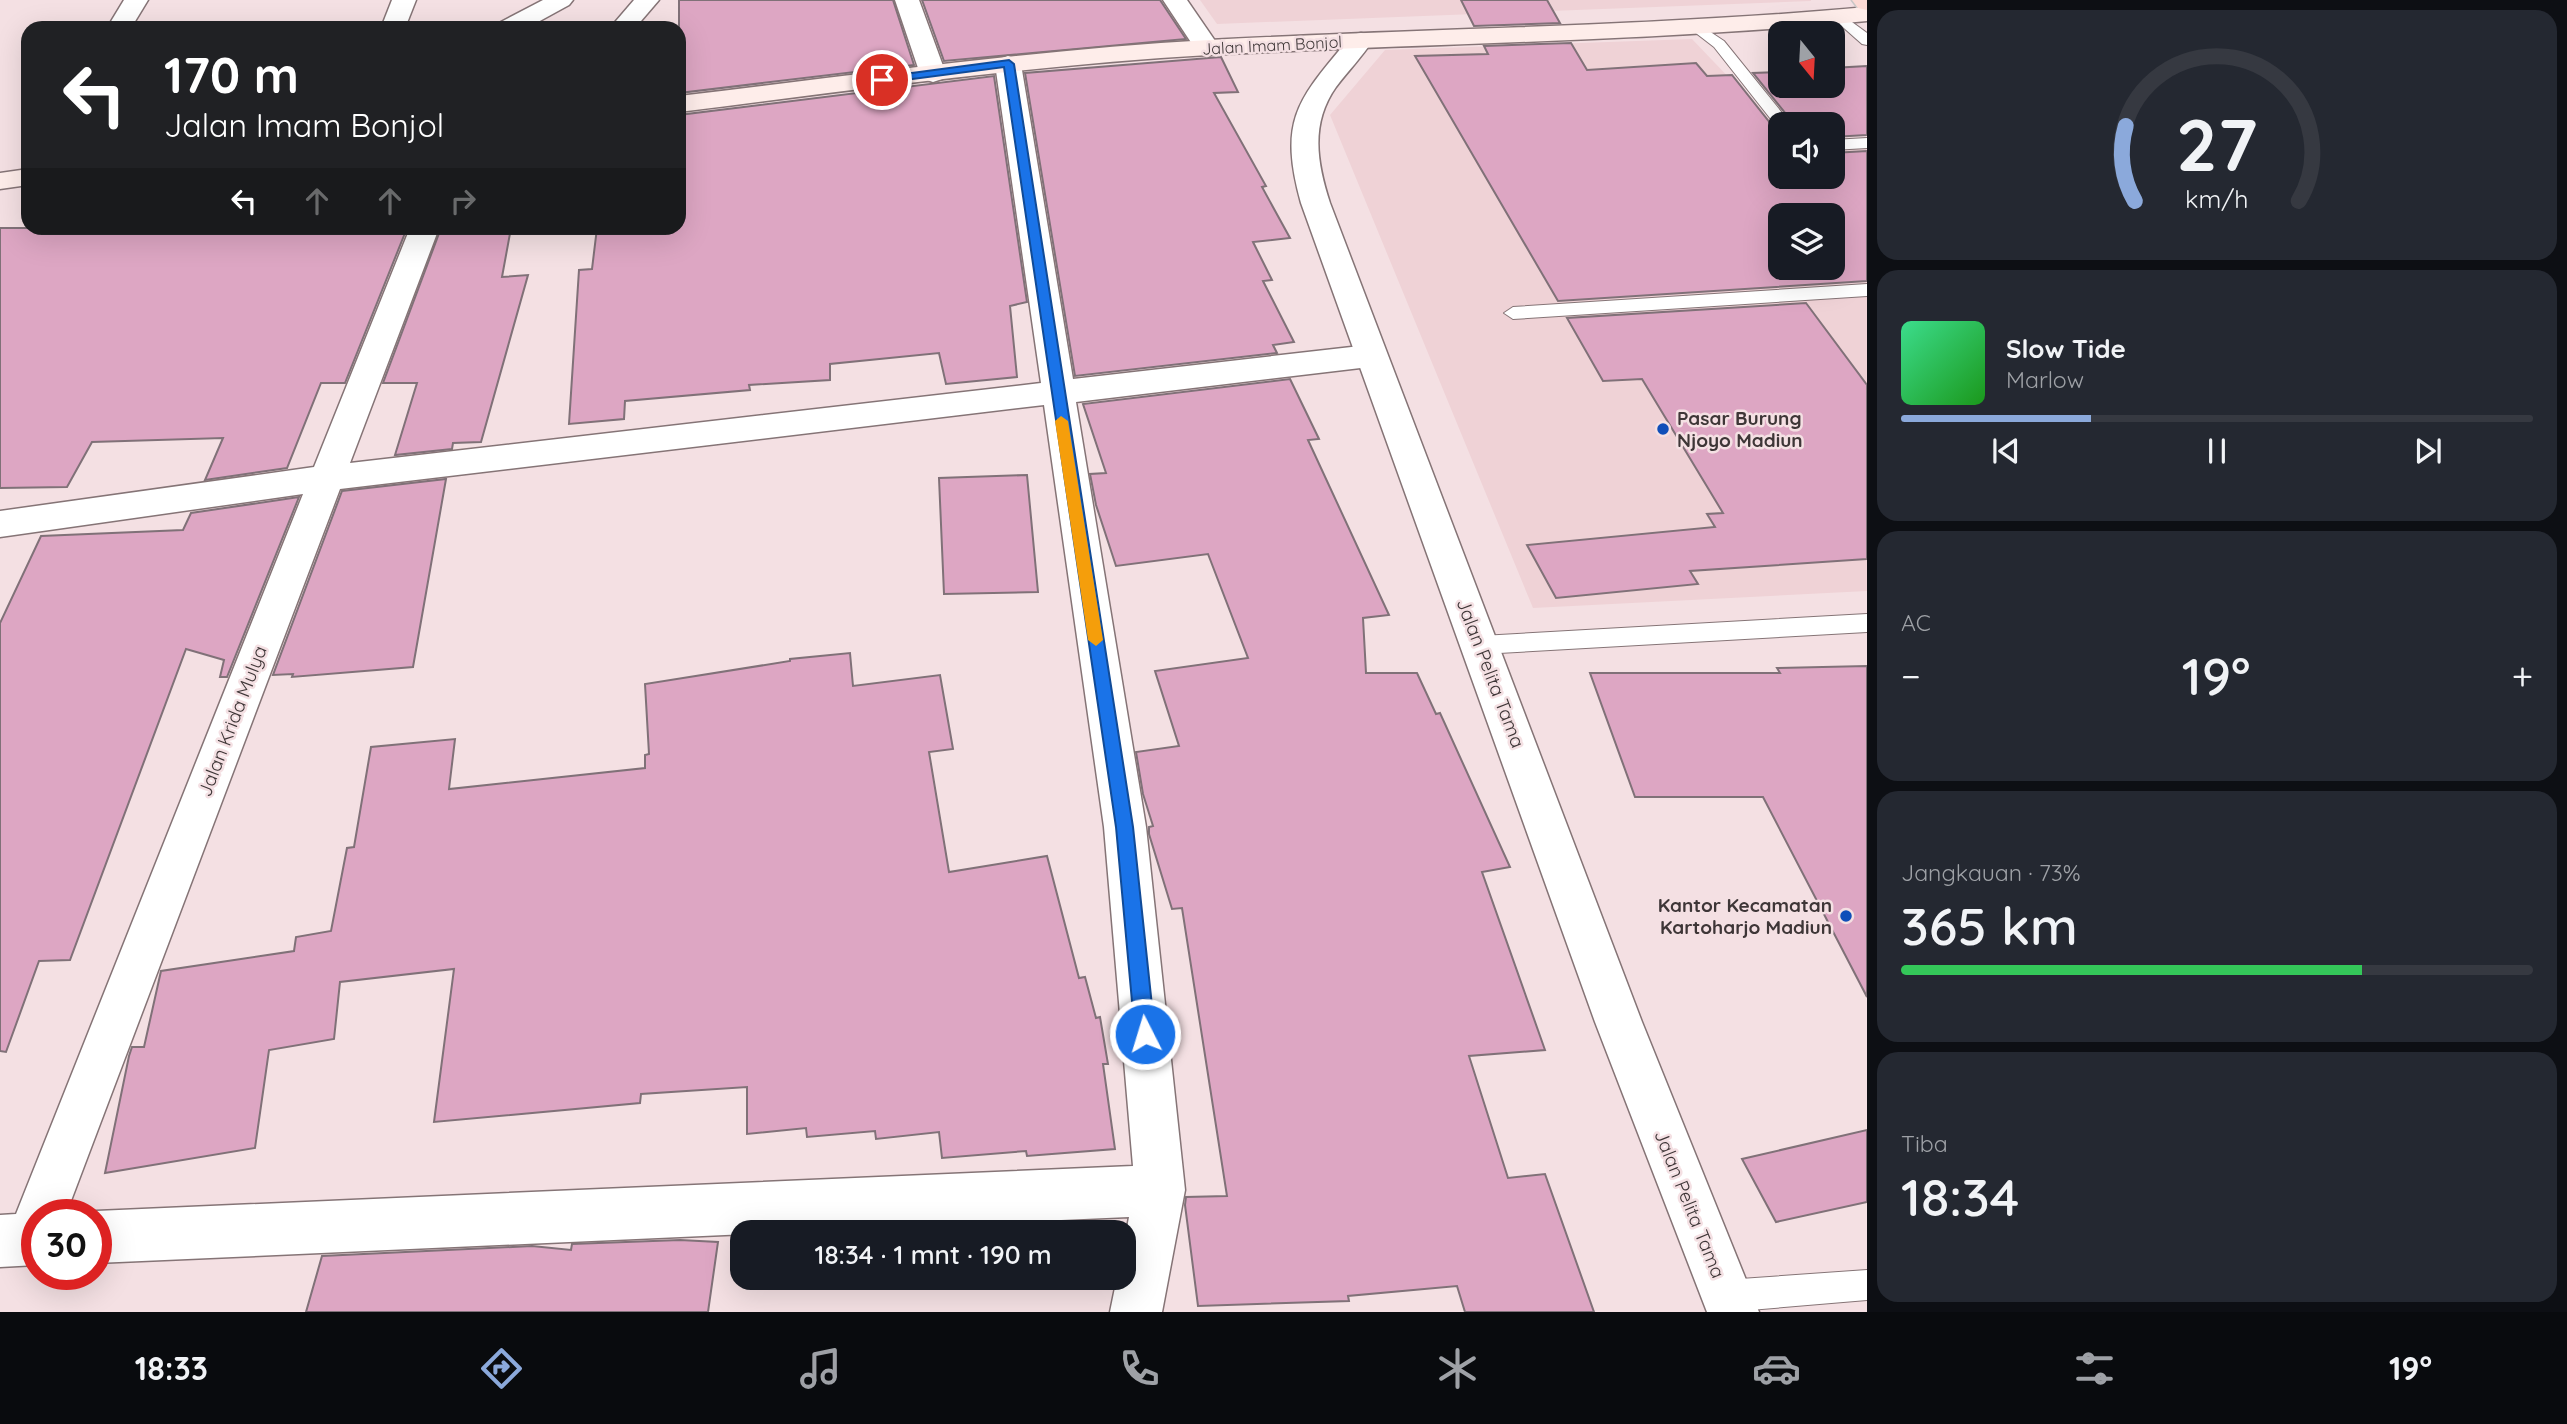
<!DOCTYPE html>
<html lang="id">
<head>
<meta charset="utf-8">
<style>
	:root { --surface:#171b24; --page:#242831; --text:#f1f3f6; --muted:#9ea1a6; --line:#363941; --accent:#8ba9db }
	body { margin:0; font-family:Quicksand,sans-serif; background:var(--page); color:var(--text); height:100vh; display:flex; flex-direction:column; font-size:26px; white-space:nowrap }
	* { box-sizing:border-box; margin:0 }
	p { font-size:23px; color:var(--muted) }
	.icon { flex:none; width:38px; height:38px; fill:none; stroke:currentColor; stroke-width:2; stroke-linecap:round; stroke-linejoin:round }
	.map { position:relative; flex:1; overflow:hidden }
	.drawer { display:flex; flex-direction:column; gap:10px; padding:10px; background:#0d0f14; width:700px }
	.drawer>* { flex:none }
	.hud { position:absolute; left:21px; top:21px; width:665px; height:214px; border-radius:21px; box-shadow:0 7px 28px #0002; background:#202124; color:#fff; overflow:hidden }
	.needle { width:46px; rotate:162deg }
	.controls { position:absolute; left:1768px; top:21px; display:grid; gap:14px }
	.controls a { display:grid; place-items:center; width:77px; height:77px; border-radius:14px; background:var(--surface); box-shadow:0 7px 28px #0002; font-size:35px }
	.speed { position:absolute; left:21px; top:1199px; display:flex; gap:14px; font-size:35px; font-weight:700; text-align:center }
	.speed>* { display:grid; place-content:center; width:91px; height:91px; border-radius:50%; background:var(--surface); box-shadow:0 7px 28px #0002; line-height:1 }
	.speed .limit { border:10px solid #d22; background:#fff; color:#111 }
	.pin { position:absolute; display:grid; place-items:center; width:60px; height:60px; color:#fff; margin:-30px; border:4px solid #fff; border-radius:50%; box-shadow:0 2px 7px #0007 }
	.me { position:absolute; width:77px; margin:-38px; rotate:355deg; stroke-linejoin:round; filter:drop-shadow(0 0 5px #0008) }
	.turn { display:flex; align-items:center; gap:24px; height:147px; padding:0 28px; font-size:32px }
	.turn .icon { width:91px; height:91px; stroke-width:2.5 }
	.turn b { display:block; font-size:49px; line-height:60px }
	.lanes { display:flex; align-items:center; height:66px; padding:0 28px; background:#0003; justify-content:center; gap:35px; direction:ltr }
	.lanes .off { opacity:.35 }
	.big { font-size:52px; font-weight:600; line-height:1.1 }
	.drawer .card { flex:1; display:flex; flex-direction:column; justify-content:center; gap:10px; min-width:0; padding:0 24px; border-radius:21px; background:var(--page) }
	.drawer .dial { align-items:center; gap:0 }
	.dial svg { height:182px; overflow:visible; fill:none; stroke:var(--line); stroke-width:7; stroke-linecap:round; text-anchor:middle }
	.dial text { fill:var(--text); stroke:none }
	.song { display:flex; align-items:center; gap:21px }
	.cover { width:84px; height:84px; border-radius:10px; background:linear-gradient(135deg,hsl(150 70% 55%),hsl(120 70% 35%)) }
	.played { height:7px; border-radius:4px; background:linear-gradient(90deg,var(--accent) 30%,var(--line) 30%) }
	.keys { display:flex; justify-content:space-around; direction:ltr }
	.heat { display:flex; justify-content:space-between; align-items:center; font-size:38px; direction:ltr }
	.charge { height:10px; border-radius:5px; background:linear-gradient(90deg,#34c759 73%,var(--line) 0) }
	.trip { position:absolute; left:730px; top:1220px; width:406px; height:70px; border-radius:21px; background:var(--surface); box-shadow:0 7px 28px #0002; font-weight:600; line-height:70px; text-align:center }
	.tabs { display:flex; height:112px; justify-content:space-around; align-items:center; background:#090b0e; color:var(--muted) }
	.tabs .icon { width:49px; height:49px }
	.tabs .current { color:var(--accent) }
	.tabs b { font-size:32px; color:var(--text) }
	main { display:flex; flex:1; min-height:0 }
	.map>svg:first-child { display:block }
	.built { fill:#efd2d6; fill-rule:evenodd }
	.building { fill:#dda6c3; stroke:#807178; stroke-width:2; fill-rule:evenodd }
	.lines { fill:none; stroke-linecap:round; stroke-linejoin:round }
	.service-casing { stroke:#857476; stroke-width:2 }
	.minor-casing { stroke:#857476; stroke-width:3 }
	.tertiary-casing { stroke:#857476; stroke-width:3 }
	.secondary-casing { stroke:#857476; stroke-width:3 }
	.primary-casing { stroke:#c9c7c7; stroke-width:3 }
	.service { fill:#fff; fill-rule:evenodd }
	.minor { fill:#fff; fill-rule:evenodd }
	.tertiary { fill:#fff; fill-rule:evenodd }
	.secondary { fill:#feedea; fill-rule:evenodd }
	.primary { fill:#fcdad5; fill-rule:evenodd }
	.route { fill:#1a73e8; stroke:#114b97; stroke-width:2 }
	.slow { fill:#f59e0b }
	.poi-dot { fill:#0f4eb9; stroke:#f4e0e3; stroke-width:2.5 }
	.labels { text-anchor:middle; stroke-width:5; stroke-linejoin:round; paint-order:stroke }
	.far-street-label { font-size:16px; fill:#3e3637; stroke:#f4e0e3 }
	.poi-label { font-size:19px; font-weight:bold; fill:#3e3637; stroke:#f4e0e3; text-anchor:start }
	.street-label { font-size:19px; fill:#3e3637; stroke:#f4e0e3 }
</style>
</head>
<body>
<main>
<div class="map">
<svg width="1867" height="1312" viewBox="0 0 1867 1312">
	<rect width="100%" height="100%" fill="#f4e0e3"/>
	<g class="built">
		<path d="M1200,0h611v1l-594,23z"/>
		<path d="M1692,39l88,92v46h52v-28l35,-3v445l-334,17 -203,-493 55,-65zM1780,215h52v53h-52z"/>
	</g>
	<g class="building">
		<path d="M679,0h214l21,65 -235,28z"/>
		<path d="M922,0h238l26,39 -242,22z"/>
		<path d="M1461,0h86l13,23 -86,3z"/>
		<path d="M1571,43l16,27 109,-7 11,13 25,-1 43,54 5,1v47h52v-24l35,-2v130l-309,20 -143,-245 73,-2 -4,-8zM1780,215h52v53h-52z"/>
		<path d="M1221,57l17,35 -24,1 52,93 -4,1 28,51 -37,4 19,38 -9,1 31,61 -21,3 4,8 -202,23 -50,-303z"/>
		<path d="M1867,66v69l-35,2v-13h-38l-41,-51 27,-1v14h52v-18z"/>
		<path d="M994,76l33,226 -17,4 7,71 -71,7 -7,-31 -109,11v16l-81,5 1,5 -125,11 -1,18 -55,5 10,-154 13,-1 5,-41h82v-113z"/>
		<path d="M0,228h407l-62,155h-24l-34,85 -82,12 18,-42 -131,4 -25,45 -67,1z"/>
		<path d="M441,228h70l-9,49 26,-2 -47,167 -28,1 -1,6 -57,6 22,-72h-34z"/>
		<path d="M1806,303l61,82v174l-177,12 8,13 -142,14 -29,-53 188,-18 -8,-13 16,-1 -81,-134 -39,2 -36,-63z"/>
		<path d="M1290,379l29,60 -11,1 81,175 -26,3 3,55h51l19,41 4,-1 70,154 -28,5 63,178 -76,6 39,122 37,-4 49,138h-129l-8,-26 -109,10 1,5 -151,5 -13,-101 1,-8 41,-1 -45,-288 -10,1 -23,-75v-7l4,-1 -10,-32 -7,-42 43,-6 -24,-75 93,-13 -40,-104 -92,12 -20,-61 -6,-31 16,-1 -23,-69z"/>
		<path d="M1027,475l11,117 -94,2 -5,-116z"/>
		<path d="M446,479l-33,188 -121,10 1,-3 -20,1 69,-184z"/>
		<path d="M299,497l-72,180h-7l4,-17 -38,-11 -116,311 -31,1 -33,91 -6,-1v-428l41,-87 142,-6 8,-17z"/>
		<path d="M850,653l3,33 87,-11 13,74 -24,3 20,120 98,-16 32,122 6,-1 11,41 4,-1 8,47h-5l12,85 -88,7 -1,-5 -84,7 -3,-26 -63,7 -1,-8 -68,6 -1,-9 -59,6v-47l-106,7 -1,9 -206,19 20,-153 -114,13 -6,57 -65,11 -14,98 -150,25 24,-117 3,-9h12l17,-76 133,-20 2,-14 35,-6 16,-83 7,-1 17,-100 84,-8 -6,50 196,-21v-13l4,-1 -4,-70 145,-23v-2z"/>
		<path d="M1867,666v331l-104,-200h-128l-45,-124h190l-3,-5z"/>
		<path d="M1867,1130v72l-91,20 -34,-63z"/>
		<path d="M680,1240l38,2 -10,70h-402l16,-56 210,-10 39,4 1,-6z"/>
	</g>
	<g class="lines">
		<g class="service-casing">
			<g id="service">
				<path d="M1841,14l26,19v12l-5,-1 -26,-23 -2,-3z"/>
				<path d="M1697,23l27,18 67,83h-11v4l-3,-1 -63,-80 -22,-17 -2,-3z"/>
				<path d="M1867,138v10l-35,2v-10z"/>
				<path d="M1867,284v12l-354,23 -9,-6 9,-6z"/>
				<path d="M1867,614v18l-386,22 -8,-2 -3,-7 3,-7 8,-2z"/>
				<path d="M1867,1270v30l-141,12 -11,-5 -5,-11 5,-11 11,-5z"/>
			</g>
		</g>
		<g class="minor-casing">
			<g id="minor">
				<path d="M124,0h24l-17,28h-24z"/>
				<path d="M392,0h24l-11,28h-24z"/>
				<path d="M543,0h30l-4,5 -42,23h-31l3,-5z"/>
				<path d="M634,0h25l-24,28h-25z"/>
				<path d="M895,0h24l27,74 -4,5 -9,3 -9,-3 -4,-5z"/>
				<path d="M1163,0h24l33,48 -4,5 -9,3 -9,-3z"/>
				<path d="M1008,56l9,3 4,5 52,315 296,-34 11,3 5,8 -5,8 -11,3 -293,35 70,425 39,363 -23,122h-52l7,-34h7v-33l5,-28 -1033,46v-49h-8l8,-3 1037,-45 -29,-339 -60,-422 -704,84 -274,725h-29v51l-37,2v-52l16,-1 287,-720 -303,43v-26l314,-44 96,-239h29l-89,235 691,-80 -46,-319 4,-5z"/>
			</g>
		</g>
		<g class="tertiary-casing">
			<path id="tertiary" d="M1361,33l9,2 3,5c-11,17 -25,31 -37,47 -26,37 -19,76 -6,116l312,819 117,290h-52l-112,-290 -294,-819c-24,-86 -1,-105 51,-168z"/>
		</g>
		<g class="secondary-casing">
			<g id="secondary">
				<path d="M1867,7v14c-219,21 -439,22 -658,34 -177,10 -354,35 -530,57v-16c176,-21 353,-46 530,-56 219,-12 439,-13 658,-33z"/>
				<path d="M28,169v16l-28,4v-16z"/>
			</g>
		</g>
		<g class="primary-casing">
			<path id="primary" d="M1852,0h15v10l-9,-2z"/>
		</g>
		<use href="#service" class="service"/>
		<use href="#minor" class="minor"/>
		<use href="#tertiary" class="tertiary"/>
		<use href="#secondary" class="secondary"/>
		<use href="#primary" class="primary"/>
	</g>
	<path class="route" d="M1009,60l5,4 119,763 22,207 -3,7 -7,3 -7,-3 -3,-7 -19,-207 -112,-760 -122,16 -6,-3 6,-3z"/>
	<path class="slow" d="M1061,416l7,5 35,219 -7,6 -8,-6 -33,-219z"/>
	<g class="poi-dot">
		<circle cx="1663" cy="429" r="7"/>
		<circle cx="1846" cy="916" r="7"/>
	</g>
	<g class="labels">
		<g class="far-street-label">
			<text transform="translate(1272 45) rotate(-3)" y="6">Jalan Imam Bonjol</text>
		</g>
		<g class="poi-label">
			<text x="1677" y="425">Pasar Burung<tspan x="1677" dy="22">Njoyo Madiun</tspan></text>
			<text x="1832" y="912" text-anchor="end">Kantor Kecamatan<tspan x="1832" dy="22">Kartoharjo Madiun</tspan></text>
		</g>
		<g class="street-label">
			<text transform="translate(1491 673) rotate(69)" y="7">Jalan Pelita Tama</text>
			<text transform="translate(232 721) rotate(-69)" y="7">Jalan Krida Mulya</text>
			<text transform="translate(1690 1204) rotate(68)" y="7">Jalan Pelita Tama</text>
		</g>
	</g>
</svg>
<div class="controls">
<a><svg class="needle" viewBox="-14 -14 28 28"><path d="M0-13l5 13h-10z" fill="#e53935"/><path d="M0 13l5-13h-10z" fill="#9ea1a6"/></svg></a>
<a><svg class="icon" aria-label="sound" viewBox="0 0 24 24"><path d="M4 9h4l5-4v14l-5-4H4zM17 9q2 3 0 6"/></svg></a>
<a><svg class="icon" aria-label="layers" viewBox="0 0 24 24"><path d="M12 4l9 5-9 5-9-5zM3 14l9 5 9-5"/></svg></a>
</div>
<div class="speed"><div class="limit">30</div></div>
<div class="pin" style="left:882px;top:80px;background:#d93025"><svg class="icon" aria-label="arrive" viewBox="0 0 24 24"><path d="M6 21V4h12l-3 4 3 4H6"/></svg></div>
<svg class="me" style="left:1145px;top:1034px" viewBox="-20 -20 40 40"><circle r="17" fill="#1a73e8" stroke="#fff" stroke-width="3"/><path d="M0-11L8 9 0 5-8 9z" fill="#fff"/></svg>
<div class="trip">18:34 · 1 mnt · 190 m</div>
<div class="hud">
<div class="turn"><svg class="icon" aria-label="left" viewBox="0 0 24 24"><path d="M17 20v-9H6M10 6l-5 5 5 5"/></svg><div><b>170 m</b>Jalan Imam Bonjol</div></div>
<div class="lanes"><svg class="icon" aria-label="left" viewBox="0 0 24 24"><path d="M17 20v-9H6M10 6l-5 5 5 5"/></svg><svg class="icon off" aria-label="ahead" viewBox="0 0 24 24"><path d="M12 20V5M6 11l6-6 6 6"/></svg><svg class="icon off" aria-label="ahead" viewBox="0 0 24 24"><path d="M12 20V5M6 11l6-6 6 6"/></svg><svg class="icon off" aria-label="right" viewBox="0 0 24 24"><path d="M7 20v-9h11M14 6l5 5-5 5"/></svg></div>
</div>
</div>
<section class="drawer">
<div class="card dial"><svg viewBox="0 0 100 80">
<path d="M14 69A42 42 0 1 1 86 69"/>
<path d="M14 69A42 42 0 0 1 10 36" stroke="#8ba9db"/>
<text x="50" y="56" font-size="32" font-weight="700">27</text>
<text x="50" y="72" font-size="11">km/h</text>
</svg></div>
<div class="card">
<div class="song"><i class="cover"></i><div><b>Slow Tide</b><p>Marlow</p></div></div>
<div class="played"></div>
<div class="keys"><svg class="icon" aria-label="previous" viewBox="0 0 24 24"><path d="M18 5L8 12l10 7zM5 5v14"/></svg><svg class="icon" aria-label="pause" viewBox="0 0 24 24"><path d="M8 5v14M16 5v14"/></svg><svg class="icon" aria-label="next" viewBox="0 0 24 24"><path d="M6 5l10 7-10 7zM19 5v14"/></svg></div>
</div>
<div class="card"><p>AC</p>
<div class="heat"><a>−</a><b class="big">19°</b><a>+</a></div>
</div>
<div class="card"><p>Jangkauan · 73%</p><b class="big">365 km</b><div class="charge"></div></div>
<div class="card"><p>Tiba</p><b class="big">18:34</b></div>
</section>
</main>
<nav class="tabs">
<b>18:33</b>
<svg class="icon current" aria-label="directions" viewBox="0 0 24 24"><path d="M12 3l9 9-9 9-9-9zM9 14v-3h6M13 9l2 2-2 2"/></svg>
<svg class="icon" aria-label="music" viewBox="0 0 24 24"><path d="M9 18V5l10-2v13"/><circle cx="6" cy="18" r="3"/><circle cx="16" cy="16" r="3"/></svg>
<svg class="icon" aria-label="phone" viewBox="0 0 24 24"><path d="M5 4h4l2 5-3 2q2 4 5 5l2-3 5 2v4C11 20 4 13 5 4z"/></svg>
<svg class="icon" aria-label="climate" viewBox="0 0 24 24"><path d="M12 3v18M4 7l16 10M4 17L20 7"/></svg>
<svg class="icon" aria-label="car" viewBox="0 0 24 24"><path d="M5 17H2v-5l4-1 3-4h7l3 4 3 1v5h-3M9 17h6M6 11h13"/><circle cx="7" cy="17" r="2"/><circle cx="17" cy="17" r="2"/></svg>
<svg class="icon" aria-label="filters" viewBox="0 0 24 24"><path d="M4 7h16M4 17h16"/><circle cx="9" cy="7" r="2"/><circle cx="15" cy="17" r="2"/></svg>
<b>19°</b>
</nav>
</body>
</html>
